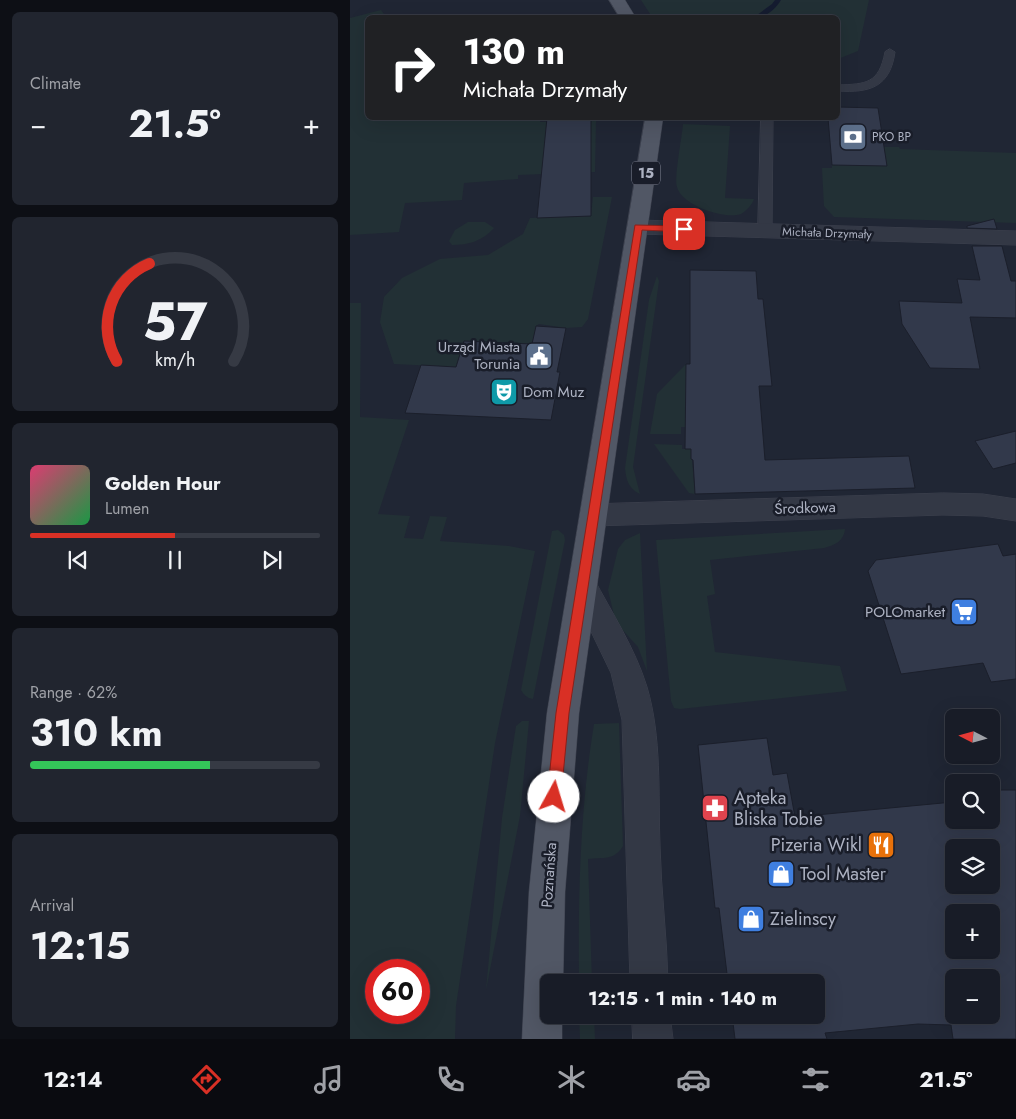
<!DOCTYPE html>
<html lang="en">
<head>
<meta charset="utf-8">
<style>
	:root { --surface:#181c27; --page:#21252f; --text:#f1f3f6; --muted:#9fa1a7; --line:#363a44; --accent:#d93025 }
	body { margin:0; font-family:Jost,sans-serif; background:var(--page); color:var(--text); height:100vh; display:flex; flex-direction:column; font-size:19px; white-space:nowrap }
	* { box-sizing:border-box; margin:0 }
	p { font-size:16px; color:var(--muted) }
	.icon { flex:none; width:28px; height:28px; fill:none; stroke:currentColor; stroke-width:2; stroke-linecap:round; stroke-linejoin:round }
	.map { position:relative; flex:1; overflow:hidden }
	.drawer { display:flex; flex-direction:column; gap:12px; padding:12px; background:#0d0f15; width:350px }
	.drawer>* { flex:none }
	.guide { position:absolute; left:15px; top:15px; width:475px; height:105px; border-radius:8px; box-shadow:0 5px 20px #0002,0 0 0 1px var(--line); background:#202124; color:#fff; overflow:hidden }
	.needle { width:32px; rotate:276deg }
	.fabs { position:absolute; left:595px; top:709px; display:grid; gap:10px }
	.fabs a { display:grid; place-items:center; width:55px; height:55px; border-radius:8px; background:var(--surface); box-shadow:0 5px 20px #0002,0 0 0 1px var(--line); font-size:25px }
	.speed { position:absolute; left:15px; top:959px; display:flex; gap:10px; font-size:25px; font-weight:700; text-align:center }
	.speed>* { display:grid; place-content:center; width:65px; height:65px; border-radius:50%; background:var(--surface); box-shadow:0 5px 20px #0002,0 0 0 1px var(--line); line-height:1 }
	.speed .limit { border:8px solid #d22; background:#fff; color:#111 }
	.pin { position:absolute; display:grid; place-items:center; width:42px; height:42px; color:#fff; margin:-21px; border-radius:10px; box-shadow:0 2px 8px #0006 }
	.me { position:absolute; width:55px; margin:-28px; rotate:6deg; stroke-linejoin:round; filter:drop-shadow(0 0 4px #0008) }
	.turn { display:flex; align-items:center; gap:18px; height:105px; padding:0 15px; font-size:22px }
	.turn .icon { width:65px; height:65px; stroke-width:2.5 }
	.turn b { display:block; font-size:35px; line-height:42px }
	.big { font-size:38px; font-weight:700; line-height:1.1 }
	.drawer .tile { flex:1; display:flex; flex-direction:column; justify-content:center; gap:8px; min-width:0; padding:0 18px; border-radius:8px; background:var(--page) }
	.drawer .dial { align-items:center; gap:0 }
	.dial svg { height:130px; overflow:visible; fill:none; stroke:var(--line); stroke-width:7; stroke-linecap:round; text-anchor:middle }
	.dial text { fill:var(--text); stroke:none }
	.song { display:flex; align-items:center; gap:15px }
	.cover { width:60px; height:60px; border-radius:8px; background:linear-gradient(135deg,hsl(340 70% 55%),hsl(140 70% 35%)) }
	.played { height:5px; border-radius:2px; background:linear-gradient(90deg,var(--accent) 50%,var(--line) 50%) }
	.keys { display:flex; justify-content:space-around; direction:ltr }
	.heat { display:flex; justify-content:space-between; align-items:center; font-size:28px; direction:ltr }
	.charge { height:8px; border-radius:4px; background:linear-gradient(90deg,#34c759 62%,var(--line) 0) }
	.trip { position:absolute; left:190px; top:974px; width:285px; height:50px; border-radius:8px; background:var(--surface); box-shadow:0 5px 20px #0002,0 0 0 1px var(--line); font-weight:700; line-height:50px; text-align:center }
	.tabs { display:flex; height:80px; justify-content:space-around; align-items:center; background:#0a0b10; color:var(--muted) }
	.tabs .icon { width:35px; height:35px }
	.tabs .on { color:var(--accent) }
	.tabs b { font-size:22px; color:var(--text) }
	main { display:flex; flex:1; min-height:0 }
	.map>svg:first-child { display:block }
	.green { fill:#223035; fill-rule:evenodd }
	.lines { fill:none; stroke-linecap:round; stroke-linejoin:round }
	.stream { fill:#151c30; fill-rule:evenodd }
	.building { fill:#32394b; stroke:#1b1f2b; fill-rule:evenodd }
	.lane-casing { stroke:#3d414e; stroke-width:1 }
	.street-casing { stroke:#3d414e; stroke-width:1 }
	.primary-casing { stroke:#3d414e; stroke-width:1 }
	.lane { fill:#333845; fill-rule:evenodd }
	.street { fill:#333845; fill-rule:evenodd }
	.primary { fill:#515765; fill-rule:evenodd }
	.route { fill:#d93025; stroke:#8d1f18 }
	.labels { text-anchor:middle; stroke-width:5; stroke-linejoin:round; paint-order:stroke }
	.far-poi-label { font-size:12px; fill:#adb2c2; stroke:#191d29; text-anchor:start }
	.far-street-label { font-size:12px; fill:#adb2c2; stroke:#191d29 }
	.shield { fill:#191d29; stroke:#818594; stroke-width:1 }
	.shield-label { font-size:14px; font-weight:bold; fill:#adb2c2 }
	.poi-label { font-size:15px; fill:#adb2c2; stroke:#191d29; text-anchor:end }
	.street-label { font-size:15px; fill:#adb2c2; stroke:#191d29 }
	.near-poi-label { font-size:18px; fill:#adb2c2; stroke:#191d29; text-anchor:start }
</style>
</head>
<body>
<main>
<section class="drawer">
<div class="tile"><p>Climate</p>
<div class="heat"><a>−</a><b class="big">21.5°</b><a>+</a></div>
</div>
<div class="tile dial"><svg viewBox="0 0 100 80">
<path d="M14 69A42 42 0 1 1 86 69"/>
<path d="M14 69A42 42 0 0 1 34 9" stroke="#d93025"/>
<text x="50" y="56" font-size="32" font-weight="700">57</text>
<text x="50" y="72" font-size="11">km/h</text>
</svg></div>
<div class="tile">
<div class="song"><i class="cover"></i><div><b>Golden Hour</b><p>Lumen</p></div></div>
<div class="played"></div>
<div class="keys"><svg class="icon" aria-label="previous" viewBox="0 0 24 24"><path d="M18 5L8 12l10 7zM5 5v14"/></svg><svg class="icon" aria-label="pause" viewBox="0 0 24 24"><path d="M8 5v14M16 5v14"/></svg><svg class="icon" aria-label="next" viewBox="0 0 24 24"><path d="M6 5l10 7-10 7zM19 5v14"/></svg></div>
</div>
<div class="tile"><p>Range · 62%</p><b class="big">310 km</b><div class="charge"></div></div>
<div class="tile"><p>Arrival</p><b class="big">12:15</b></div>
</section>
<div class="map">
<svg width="666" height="1039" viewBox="0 0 666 1039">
	<rect width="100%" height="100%" fill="#202634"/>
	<g class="green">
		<path d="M291,0h228l-11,51 -20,8v-41l-186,-1z"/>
		<path d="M31,10l5,7 -18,1v100h172v4l56,-1 -1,51 -77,3v4l-54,4 -2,17 -57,3 -6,29 -49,3v-217z"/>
		<path d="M333,124l47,2 -5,72 29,1c-2,6 -8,12 -13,15 -16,6 -60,-9 -64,-27 -3,-10 5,-50 6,-63z"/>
		<path d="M534,147h15l1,2 116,4v70l-182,-6 -10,-11 -2,-38h10v-3l55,1z"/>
		<path d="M243,197h19l-24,122 -6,8 -16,1 -27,-4 -3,2 -10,44 -37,-28 -25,-1 -8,26 -62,-3 -14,-42 4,-25 18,-19 38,-19 48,-4 35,-21 7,-16 61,-2z"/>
		<path d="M118,222h17l9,6c-12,13 -25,17 -42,17l-3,-4 6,-11z"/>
		<path d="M307,276l2,5 -26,186 7,27c-11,-5 -14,-14 -15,-26l24,-168z"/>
		<path d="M0,303h11l-1,114 49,3 -31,94 32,2 -6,22 19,1 7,-23 17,1 -7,24 69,5 26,5 -40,192 -39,263 -1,33h-105zM26,970h43v42h-43z"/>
		<path d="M336,364v21l4,42h-9v7h-31l7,-40z"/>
		<path d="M304,444l28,1v4h9l4,45 -6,-1z"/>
		<path d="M495,529c-1,12 -10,16 -21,19l-114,12 5,34 -8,2 8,56 125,14 7,25 -167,18 -6,-1 -3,-7 -15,-161z"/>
		<path d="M208,530l6,5 1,5 -32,159c-6,-1 -9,-4 -12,-9l31,-159z"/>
		<path d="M290,533l7,138 -9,-24 -18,-20 -6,-12 -6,-25 10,-41 7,-9z"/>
		<path d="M172,721h7l-9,95 -34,174 16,-172 14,-92z"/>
		<path d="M269,723l4,123c-9,15 -20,11 -35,13l4,123h-13c-1,-86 1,-173 15,-258z"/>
		<path d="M229,1015h15l1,24h-15z"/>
	</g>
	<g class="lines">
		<path class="stream" d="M425,0h6c-6,10 -16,18 -28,18l19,-14z"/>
	</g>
	<g class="building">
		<path d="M488,107l40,1 9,58 -55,-1 -4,-47h10z"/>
		<path d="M197,118h44v98l-54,2z"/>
		<path d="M644,219l3,10 -30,-1v-2z"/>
		<path d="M622,246h30l9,35h5v37l-46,-1 10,52 -50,-1 -28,-44 -3,-23 63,2 -5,-24 23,1z"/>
		<path d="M340,270l66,1 2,28h5l9,87h-13l6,74 144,-4 6,32 -220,6 -2,-34 -2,-1v-10h-6l1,-85h4z"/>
		<path d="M186,326l30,2 -9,44h3l-9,48 -146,-7 16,-48 35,2 8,-26 68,3z"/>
		<path d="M666,431v32l-23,6 -18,-28z"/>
		<path d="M648,544l5,12 13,-2v125l-25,3 -8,-19 -82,11 -33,-103 8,-11z"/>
		<path d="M417,738l6,37 14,-2 8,44 158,-15 -2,-12h3v30h37v-30h25v249h-63l-2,-14 -33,-1 -93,9 2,6h-92l-3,-24h84v-33h-88l-9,-74h-4l-17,-163zM604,848h37v37h-37zM604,912h37v38h-37zM604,978h37v37h-37z"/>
	</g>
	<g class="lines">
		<g class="lane-casing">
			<g id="lane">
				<path d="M540,49l5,3c-5,35 -25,41 -57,39v-6c28,-1 41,-1 47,-33z"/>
				<path d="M411,118h12l-1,113 -7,4 -7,-4z"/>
			</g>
		</g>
		<g class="street-casing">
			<g id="street">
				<path d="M288,220l378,11v14l-378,-11 -7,-2 -3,-5 3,-5z"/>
				<path d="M593,493l40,1 33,5v22l-33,-5 -40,-1 -349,11 -10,-3 -4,-8 4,-8 10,-3z"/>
				<path d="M233,573l10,4c19,36 42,71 54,110 15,51 11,106 13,159 1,45 7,91 8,136h-38l-8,-262 -11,-47 -42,-87 4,-9z"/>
				<path d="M282,1015h38l3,24h-40z"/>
			</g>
		</g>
		<g class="primary-casing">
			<g id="primary">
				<path d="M259,0h16l11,18h-16z"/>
				<path d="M295,118h18l-84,595 -14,179 -2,90h-14v33h13v24h-40l7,-147 18,-179z"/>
			</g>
		</g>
		<use href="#lane" class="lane"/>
		<use href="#street" class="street"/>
		<use href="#primary" class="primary"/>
	</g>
	<path class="route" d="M285,225l49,1 4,3 -4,3 -42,-2 -73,483 -8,84 -2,5 -5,2 -5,-2 -2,-5 9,-84z"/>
	<defs>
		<g id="bank-square" transform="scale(1.4375)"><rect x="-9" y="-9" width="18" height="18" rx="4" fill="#5c6f8a" stroke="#191d29"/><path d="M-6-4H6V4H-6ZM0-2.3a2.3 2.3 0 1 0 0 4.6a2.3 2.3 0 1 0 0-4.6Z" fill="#fff"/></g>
		<g id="civic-square" transform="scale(1.4375)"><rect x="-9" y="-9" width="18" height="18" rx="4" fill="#5c6f8a" stroke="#191d29"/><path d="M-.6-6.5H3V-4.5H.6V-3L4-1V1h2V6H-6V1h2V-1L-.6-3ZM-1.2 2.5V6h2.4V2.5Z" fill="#fff"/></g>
		<g id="theatre-square" transform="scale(1.4375)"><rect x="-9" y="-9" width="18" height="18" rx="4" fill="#0f9aa8" stroke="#191d29"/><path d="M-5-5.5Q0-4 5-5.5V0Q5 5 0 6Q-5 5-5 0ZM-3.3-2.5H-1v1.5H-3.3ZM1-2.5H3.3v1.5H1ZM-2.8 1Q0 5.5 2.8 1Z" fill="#fff"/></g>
		<g id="supermarket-square" transform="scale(1.4375)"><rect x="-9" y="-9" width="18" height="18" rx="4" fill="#3f7fe0" stroke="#191d29"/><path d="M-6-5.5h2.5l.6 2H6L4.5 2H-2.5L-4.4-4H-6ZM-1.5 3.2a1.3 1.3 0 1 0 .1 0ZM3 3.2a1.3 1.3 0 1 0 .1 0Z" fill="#fff"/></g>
		<g id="pharmacy-square" transform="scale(1.4375)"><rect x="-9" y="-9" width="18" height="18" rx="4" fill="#e0444e" stroke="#191d29"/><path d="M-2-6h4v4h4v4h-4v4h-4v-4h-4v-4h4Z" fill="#fff"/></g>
		<g id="restaurant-square" transform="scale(1.4375)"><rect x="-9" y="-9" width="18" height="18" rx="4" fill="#e8710a" stroke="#191d29"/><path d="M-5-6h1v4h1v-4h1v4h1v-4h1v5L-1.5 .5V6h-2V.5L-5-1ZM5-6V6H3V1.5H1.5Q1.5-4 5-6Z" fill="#fff"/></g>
		<g id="shop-square" transform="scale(1.4375)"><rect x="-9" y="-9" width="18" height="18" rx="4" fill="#3f7fe0" stroke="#191d29"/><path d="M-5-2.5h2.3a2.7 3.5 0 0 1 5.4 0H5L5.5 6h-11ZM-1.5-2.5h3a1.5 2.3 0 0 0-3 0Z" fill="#fff"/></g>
	</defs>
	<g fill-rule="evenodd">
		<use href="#bank-square" x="503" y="137"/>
		<use href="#civic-square" x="189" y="356"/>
		<use href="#theatre-square" x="154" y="392"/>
		<use href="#supermarket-square" x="614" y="612"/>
		<use href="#pharmacy-square" x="365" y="808"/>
		<use href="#restaurant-square" x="531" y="845"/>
		<use href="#shop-square" x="431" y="874"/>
		<use href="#shop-square" x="401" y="919"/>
	</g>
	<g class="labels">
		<g class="far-poi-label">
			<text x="522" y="141">PKO BP</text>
		</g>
		<g class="far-street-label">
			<text transform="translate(477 233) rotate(2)" y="4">Michała Drzymały</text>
		</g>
		<rect class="shield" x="282" y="161.5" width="28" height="23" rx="4"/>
		<g class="shield-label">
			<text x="296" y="178">15</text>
		</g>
		<g class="poi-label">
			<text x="170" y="352">Urząd Miasta<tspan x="170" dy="17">Torunia</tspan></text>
			<text x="173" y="397" text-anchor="start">Dom Muz</text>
			<text x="595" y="617">POLOmarket</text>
		</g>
		<g class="street-label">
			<text transform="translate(455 508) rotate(-2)" y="5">Środkowa</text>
			<text transform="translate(199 875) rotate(-86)" y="5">Poznańska</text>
		</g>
		<g class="near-poi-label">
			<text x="384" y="804">Apteka<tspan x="384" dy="21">Bliska Tobie</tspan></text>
			<text x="512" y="851" text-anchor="end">Pizeria Wikl</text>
			<text x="450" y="880">Tool Master</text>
			<text x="420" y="925">Zielinscy</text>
		</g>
	</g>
</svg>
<div class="fabs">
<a><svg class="needle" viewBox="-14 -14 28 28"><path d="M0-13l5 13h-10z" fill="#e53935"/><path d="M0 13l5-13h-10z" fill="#9fa1a7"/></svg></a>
<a><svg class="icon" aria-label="search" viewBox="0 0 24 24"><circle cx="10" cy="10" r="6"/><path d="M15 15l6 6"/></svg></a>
<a><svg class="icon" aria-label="layers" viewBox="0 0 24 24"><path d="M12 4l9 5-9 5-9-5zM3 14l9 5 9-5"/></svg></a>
<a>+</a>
<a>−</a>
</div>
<div class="speed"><div class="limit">60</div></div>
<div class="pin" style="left:334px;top:229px;background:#d93025"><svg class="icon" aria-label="arrive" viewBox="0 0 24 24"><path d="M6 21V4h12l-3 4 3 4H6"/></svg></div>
<svg class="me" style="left:204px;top:797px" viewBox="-20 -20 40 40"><circle r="19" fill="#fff"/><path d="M0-13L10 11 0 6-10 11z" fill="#d93025"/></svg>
<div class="trip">12:15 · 1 min · 140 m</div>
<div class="guide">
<div class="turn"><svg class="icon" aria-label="right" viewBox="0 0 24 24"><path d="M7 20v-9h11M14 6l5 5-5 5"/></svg><div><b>130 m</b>Michała Drzymały</div></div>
</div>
</div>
</main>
<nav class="tabs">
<b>12:14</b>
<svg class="icon on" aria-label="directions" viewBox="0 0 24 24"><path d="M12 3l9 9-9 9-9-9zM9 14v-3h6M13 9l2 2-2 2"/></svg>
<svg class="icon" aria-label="music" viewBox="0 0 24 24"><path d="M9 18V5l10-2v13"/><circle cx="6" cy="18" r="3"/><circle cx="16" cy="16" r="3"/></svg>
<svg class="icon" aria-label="phone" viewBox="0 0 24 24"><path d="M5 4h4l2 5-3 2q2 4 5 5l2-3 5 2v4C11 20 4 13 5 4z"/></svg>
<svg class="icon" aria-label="climate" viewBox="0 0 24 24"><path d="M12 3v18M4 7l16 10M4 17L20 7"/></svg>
<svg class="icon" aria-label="car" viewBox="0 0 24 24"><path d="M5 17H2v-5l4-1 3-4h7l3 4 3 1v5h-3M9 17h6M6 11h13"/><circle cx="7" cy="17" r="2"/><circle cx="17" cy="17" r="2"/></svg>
<svg class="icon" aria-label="filters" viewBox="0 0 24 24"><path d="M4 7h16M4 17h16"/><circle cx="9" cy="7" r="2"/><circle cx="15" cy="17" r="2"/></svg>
<b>21.5°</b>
</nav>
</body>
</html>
